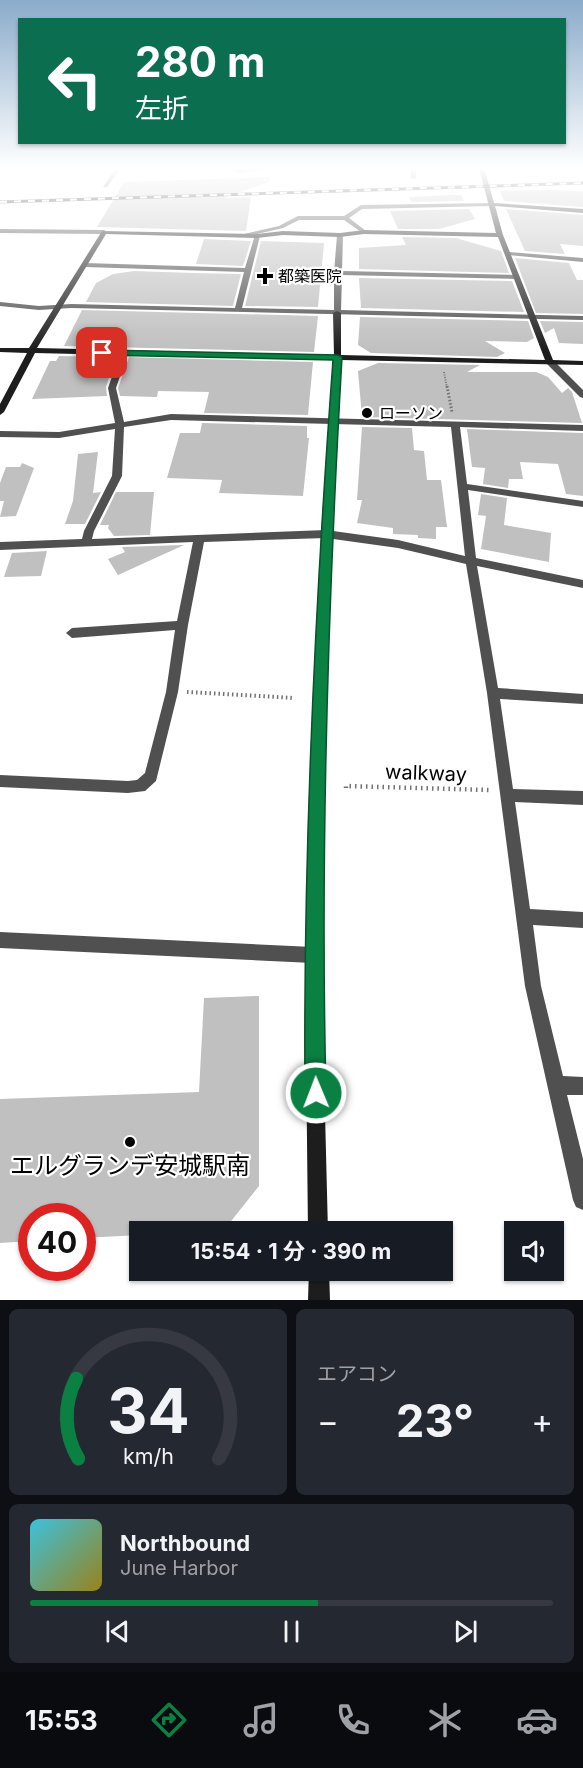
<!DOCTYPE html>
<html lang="ja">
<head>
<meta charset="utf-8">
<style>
	:root { --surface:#171b24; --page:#242831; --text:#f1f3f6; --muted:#9ea1a6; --line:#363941; --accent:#0b8043 }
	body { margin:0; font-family:Inter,"Noto Sans JP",sans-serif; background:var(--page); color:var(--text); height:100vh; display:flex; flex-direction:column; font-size:22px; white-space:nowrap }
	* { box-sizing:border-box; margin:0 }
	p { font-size:20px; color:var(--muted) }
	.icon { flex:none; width:33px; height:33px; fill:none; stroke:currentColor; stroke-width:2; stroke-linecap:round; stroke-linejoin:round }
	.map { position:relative; height:1300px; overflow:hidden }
	.panel { display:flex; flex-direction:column; gap:9px; padding:9px; background:#0d0f14; flex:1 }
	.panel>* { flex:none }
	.guide { position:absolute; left:18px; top:18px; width:548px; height:126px; border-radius:0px; box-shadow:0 2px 4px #0004; background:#0b6e4f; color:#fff; overflow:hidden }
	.buttons { position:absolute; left:504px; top:1221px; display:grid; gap:12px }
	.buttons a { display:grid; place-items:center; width:60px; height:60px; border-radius:0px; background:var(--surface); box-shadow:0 2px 4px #0004; font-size:30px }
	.speed { position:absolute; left:18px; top:1203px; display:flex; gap:12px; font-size:30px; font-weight:700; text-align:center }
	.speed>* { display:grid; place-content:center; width:78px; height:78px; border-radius:50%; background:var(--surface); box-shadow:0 2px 4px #0004; line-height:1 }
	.speed .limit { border:9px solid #d22; background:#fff; color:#111 }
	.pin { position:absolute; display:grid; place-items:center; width:51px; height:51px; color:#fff; margin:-26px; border-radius:12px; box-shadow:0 3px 9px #0006 }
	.me { position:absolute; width:66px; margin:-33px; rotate:359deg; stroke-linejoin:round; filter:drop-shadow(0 0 4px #0008) }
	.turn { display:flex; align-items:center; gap:21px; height:126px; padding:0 18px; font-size:27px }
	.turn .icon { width:78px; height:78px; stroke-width:2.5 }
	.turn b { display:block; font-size:42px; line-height:51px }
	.big { font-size:45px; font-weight:700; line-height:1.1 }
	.panel .widget { flex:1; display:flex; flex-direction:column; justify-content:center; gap:9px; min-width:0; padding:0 21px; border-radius:9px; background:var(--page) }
	.panel .dial { align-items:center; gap:0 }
	.dial svg { height:156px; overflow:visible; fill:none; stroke:var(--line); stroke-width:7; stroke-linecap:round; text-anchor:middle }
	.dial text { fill:var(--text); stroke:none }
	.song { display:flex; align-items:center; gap:18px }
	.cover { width:72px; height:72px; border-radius:9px; background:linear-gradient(135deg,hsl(190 70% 55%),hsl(50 70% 35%)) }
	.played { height:6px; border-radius:3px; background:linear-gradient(90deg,var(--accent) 55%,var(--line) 55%) }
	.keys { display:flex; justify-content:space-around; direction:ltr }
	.heat { display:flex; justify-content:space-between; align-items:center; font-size:33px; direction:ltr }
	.panel .tiles { flex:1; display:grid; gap:9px; grid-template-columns:1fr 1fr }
	.widget:last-child { grid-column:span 2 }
	.trip { position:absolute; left:129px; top:1221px; width:324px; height:60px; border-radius:0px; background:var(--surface); box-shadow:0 2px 4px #0004; font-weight:700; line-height:60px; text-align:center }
	.dock { display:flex; height:96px; justify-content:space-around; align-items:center; background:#090b0e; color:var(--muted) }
	.dock .icon { width:42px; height:42px }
	.dock .on { color:var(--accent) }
	.dock b { font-size:27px; color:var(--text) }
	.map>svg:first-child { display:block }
	.building { fill:#c0c0c0 }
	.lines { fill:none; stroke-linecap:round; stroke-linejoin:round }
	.path-far3 { stroke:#727272; stroke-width:2; stroke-dasharray:1 1.5; stroke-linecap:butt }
	.path-far2 { stroke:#727272; stroke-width:3; stroke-dasharray:1.5 2; stroke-linecap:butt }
	.path-far1 { stroke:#727272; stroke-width:4; stroke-dasharray:1.5 3; stroke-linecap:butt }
	.path { stroke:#727272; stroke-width:4.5; stroke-dasharray:1.5 4; stroke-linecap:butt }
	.street { fill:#505050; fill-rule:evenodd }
	.secondary { fill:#1d1d1d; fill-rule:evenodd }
	.rail-casing { stroke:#000; stroke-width:3 }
	.rail { stroke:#fff; stroke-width:2; stroke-dasharray:7; stroke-linecap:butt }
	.route { fill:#0b8043; stroke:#07532c; stroke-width:1.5 }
	.poi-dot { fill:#000; stroke:#fff; stroke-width:2 }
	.labels { text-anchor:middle; stroke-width:4.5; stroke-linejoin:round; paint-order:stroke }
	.far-poi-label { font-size:16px; fill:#000; stroke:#fff; text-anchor:start }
	.street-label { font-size:20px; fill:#000; stroke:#fff }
	.near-poi-label { font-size:24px; fill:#000; stroke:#fff }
</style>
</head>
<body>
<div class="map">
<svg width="583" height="1300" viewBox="0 0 583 1300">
	<rect width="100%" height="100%" fill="#fff"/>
	<g class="building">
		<path d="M270,177l1,4 -48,17 28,-1 -5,34 -149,-4 27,-45z"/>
		<path d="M549,190l34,1v16l-79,-6 -4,-10z"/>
		<path d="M450,195h11l3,6 -52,1 -3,-5z"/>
		<path d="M469,209l6,10 -36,10h-41l-8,-18z"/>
		<path d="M506,209l77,6v31l-23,-2 5,10 -40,-3z"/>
		<path d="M402,237l54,1 45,13 8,22 -150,-4v-21l47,-3z"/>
		<path d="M204,239l47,2 -8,25 -47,-2z"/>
		<path d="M261,241l63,2 -6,64 -73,-1z"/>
		<path d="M515,258l54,5 8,17h6v34l-47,-1z"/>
		<path d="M134,271l59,2 48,1 -8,32 -147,-4 10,-19 17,-9z"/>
		<path d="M359,278l153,3 12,31 -163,-4z"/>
		<path d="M82,310l236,6 -4,36 -250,-6z"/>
		<path d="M360,317l168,4 6,17 -7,4 -42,-1 20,12 -8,4 -126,-4 -13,-8z"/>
		<path d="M540,321l43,1v22l-24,-1 -5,-15 -9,5z"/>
		<path d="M59,356l57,1 -10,30 1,9 -75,3 18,-38h6z"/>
		<path d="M129,357l184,5 -5,53 -104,-2 5,-21 -51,-1 -1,6 -37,-1 -2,-8z"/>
		<path d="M378,363l102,2 -13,7h69l12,5 14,16 6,-5 4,4 10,31 -220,-6 -4,-46z"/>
		<path d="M202,423l105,3v12h2l-6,58 -84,-3 3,-13 -55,-2 13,-45h20z"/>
		<path d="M362,427l50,1 2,22 10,1 3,29h14l6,47h-11v12l-18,-1v-3l-25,-1v-6l-36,-5 5,-23h-5z"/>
		<path d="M467,429l116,4v63l-17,-2 -8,-30 -38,-2 3,17h-14l-1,9 -25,-4 2,-16 -13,-1z"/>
		<path d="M98,452l-5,41 8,-1 -16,32h-20l8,-23 5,-47z"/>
		<path d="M22,463l12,5 -18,48 -16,1 4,-16h-4v-18l6,-16h14z"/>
		<path d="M116,492h38l-4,43 -36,1 -6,-8 1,-3h-9z"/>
		<path d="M481,494l26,4 -3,27 47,8 -2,29 -68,-13 5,-33 -8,-1z"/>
		<path d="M184,545l-66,30 -10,-16 17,-7 -3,-5z"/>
		<path d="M47,551l-6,25 -37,1 8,-24z"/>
		<path d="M259,996v190l-35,44 -84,2v3l-58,3v-22h-50v25l-32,2v-144l199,-7 5,-94z"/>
	</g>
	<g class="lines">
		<path class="path-far3" d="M444,372l3,16"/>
		<path class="path-far2" d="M447,386l5,26"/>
		<path class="path-far1" d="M187,692l107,6"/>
		<path class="path" d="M346,788v-2l143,4"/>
		<g class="street">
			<path d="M116,168h5l-14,19h-4z"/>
			<path d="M228,168h48l-37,5z"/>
			<path d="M411,168h5v11l-5,-1z"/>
			<path d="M492,203l-2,3 -128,3 -13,9 17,13 -2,3 -20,-14h-45l-16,8 -26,6 3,2 -18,72 92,2v-37l3,-38 3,-2 3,2 -1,36 175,4 3,2 -3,2 -175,-4 -1,35 242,6v4l-512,-12 -32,2 -39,-4v-4l39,4 32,-2 164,4 9,-36 -159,-5 -3,-2 3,-2 160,5 10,-33 -9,2 -2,-3 35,-8 19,-10h46l17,-11z"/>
			<path d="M0,229l104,1 3,2 -3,2 -104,-1z"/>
			<path d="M509,252l74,6v4l-76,-7v-2z"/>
			<path d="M121,351l7,2 -12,35 8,34 47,-8 412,11v6l-123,-4 7,57 116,17v6l-115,-17 8,68 107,22v8l-106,-22 21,122 85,6v10l-83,-5 13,90 70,2v14l-68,-3 15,107 53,3v16l-50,-3 8,61 22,90 20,1v18h-16l16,64v51l-7,-3 -3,-7 -48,-214 -38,-293 -21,-129 -68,-16 -72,-10 -122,4 -16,83 -10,67 -22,89 -11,10 -17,2 -128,-6v-12l128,6 9,-1 8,-7 21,-81 9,-62 -103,8 -6,-5 6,-5 105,-7 16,-79 -193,8v-8l82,-3 2,-8 28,-55 3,-47 -56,9 -59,-1v-6l59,1 56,-9 -7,-35zM171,420l280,7 14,129 -67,-16 -72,-10 -234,9 2,-8 28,-55 2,-49z"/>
			<path d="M547,360h6l30,30v8l-3,-1 -33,-33z"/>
			<path d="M0,932l313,15 6,2 2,6 -2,6 -6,2 -313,-15z"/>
		</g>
		<g class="secondary">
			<path d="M479,168h5l10,35 89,6v4l-88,-7 8,29 50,125 30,1v4l-242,-5 -10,174 -10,421 7,277h-20l-3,-277 16,-421 12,-174 -298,-7 -31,59 -4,3v-11l27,-51 -27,-1v-4h29l73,-117 155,3 26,-3 57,2 24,-3 132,3zM106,234l151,4 26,-3 57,2 24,-3 134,3 47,123 -204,-5v-42l-4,-2 -4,2 1,42 -297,-7z"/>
			<path d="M309,1270h20l1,30h-22z"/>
		</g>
		<g class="rail-casing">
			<path id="rail" d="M0,202l583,-19"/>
		</g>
		<use href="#rail" class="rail"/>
	</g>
	<linearGradient id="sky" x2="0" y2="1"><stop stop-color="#8aabca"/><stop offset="0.48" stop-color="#fff"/><stop offset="1" stop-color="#fff" stop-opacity="0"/></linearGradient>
	<rect width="583" height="350" fill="url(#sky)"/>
	<path class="route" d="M102,350l236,5 4,2c-14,245 -22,491 -16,736l-3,7 -7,3 -8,-3 -3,-7c-2,-245 10,-489 28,-733l-234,-5v-4z"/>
	<g class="poi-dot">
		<path d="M262 267h6v6h6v6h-6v6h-6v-6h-6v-6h6z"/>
		<circle cx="367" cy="413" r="6"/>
		<circle cx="130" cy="1142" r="6"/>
	</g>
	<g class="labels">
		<g class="far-poi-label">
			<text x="278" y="282">都築医院</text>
			<text x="379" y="419">ローソン</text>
		</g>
		<g class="street-label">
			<text transform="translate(426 773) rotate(2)" y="7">walkway</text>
		</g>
		<g class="near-poi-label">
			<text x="130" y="1174">エルグランデ安城駅南</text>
		</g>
	</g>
</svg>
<div class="buttons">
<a><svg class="icon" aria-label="sound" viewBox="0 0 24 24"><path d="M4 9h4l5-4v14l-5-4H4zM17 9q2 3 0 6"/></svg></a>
</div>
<div class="speed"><div class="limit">40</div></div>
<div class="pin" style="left:102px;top:353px;background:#d93025"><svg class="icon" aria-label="arrive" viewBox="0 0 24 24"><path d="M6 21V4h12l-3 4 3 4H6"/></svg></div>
<svg class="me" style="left:316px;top:1093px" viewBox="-20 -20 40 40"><circle r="17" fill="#0b8043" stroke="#fff" stroke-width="3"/><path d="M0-11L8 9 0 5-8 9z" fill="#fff"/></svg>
<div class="trip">15:54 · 1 分 · 390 m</div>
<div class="guide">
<div class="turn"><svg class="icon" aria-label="left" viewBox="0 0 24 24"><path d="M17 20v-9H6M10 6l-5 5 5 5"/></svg><div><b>280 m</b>左折</div></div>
</div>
</div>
<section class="panel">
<div class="tiles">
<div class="widget dial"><svg viewBox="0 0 100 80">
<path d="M14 69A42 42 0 1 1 86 69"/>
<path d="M14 69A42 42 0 0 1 13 28" stroke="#0b8043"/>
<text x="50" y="56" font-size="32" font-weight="700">34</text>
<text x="50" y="72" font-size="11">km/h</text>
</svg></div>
<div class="widget"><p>エアコン</p>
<div class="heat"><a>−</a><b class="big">23°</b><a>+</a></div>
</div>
<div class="widget">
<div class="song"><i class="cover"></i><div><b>Northbound</b><p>June Harbor</p></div></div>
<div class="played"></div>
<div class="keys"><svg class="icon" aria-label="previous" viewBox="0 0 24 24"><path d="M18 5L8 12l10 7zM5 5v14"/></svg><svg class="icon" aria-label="pause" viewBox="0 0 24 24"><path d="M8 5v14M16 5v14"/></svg><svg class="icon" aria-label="next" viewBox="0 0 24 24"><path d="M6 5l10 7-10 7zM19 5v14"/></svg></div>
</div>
</div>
</section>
<nav class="dock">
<b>15:53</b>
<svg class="icon on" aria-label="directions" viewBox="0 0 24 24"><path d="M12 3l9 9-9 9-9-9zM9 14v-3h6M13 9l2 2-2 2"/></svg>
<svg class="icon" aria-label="music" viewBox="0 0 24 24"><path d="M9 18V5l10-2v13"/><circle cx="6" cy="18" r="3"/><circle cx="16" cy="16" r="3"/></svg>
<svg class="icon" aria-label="phone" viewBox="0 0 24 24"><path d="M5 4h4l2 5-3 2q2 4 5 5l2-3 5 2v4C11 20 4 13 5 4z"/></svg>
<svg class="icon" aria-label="climate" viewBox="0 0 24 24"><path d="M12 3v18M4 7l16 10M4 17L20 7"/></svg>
<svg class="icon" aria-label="car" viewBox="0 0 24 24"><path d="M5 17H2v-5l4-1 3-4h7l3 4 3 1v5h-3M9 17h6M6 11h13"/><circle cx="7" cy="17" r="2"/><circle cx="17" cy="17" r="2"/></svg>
</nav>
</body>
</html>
